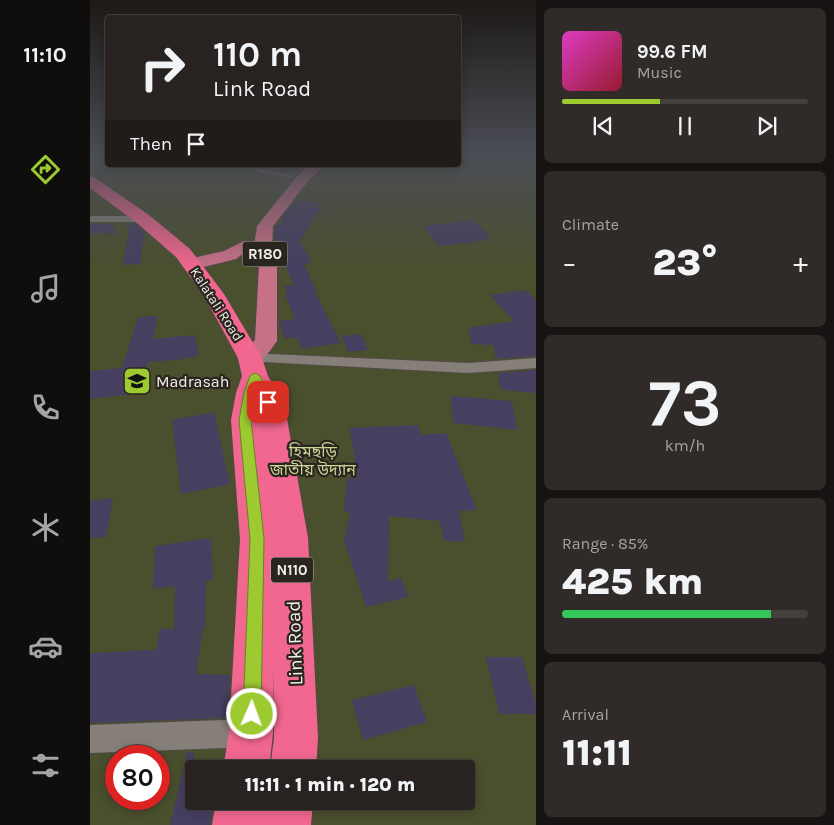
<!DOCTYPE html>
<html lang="en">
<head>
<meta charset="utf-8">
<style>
	:root { --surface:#282320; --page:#302b29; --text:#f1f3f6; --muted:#a5a4a5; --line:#44403e; --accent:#9dca30 }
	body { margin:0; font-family:Karla,"Noto Sans Bengali",sans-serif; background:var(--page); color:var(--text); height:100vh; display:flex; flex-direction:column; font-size:19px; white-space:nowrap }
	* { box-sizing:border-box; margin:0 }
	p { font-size:16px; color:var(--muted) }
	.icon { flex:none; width:28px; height:28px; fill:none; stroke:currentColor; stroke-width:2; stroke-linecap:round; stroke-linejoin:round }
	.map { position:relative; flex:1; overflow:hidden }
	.side { display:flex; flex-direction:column; gap:8px; padding:8px; background:#161312; width:298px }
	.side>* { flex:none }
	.top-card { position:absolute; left:15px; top:15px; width:356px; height:152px; border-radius:5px; box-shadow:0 2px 12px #0003,0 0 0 1px var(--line); background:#282320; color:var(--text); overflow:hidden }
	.speed { position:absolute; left:15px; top:745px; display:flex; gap:10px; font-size:25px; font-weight:700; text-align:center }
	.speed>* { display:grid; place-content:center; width:65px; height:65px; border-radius:50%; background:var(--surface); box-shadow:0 2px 12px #0003,0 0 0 1px var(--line); line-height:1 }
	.speed .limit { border:8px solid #d22; background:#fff; color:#111 }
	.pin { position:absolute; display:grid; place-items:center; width:42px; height:42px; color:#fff; margin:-21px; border-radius:10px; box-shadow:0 2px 8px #0006 }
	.me { position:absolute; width:55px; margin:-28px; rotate:2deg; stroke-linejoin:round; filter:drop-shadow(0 0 4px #0008) }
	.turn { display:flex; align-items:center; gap:18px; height:105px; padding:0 25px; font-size:22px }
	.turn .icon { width:65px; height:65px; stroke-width:2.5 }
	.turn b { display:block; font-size:35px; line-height:42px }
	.then { display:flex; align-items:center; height:48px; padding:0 25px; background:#0003; gap:10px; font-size:19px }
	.big { font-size:38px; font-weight:800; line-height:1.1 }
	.side .card { flex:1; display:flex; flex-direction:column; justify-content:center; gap:8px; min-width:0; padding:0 18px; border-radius:8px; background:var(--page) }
	.side .dial { align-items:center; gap:0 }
	.dial b { font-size:65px; line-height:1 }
	.song { display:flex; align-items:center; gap:15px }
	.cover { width:60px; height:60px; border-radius:8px; background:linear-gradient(135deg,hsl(310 70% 55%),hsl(350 70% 35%)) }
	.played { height:5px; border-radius:2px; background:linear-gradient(90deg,var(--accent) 40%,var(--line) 40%) }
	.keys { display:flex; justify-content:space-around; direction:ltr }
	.heat { display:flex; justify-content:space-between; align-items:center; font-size:28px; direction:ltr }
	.charge { height:8px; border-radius:4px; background:linear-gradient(90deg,#34c759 85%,var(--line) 0) }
	.trip { position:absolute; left:95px; top:760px; width:290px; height:50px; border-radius:5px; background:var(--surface); box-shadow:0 2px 12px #0003,0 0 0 1px var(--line); font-weight:800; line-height:50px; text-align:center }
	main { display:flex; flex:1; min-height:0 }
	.tab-bar { display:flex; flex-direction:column; width:90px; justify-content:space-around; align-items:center; background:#100e0d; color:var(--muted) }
	.tab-bar .icon { width:35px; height:35px }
	.tab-bar .on { color:var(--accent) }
	.tab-bar b { font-size:22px; color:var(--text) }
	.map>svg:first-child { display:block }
	.green { fill:#4a4f2d; fill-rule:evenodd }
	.building { fill:#463f60 }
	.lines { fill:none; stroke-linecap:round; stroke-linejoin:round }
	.lane-casing { stroke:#504b46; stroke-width:2 }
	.street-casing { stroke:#504b46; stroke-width:2 }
	.primary-casing { stroke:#504b46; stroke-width:3 }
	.highway-casing { stroke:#504b46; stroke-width:2 }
	.lane { fill:#867f79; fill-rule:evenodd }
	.street { fill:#867f79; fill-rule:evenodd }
	.primary { fill:#c77186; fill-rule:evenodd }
	.highway { fill:#f2678f; fill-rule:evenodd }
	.route { fill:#9dca30; stroke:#66831f }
	.labels { text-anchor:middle; stroke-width:4.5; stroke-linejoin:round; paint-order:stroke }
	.far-street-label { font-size:14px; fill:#f3f0ec; stroke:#2b2520 }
	.shield { fill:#2b2520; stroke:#b7b3af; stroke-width:1 }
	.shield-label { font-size:15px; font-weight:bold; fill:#f3f0ec }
	.poi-label { font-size:16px; fill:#f3f0ec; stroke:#2b2520; text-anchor:start }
	.park-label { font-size:16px; fill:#cbd594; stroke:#2b2520 }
	.near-street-label { font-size:19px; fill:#f3f0ec; stroke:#2b2520 }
</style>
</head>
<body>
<main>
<nav class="tab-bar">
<b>11:10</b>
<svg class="icon on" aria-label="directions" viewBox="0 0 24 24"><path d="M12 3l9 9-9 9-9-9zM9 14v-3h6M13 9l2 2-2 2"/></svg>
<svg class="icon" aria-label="music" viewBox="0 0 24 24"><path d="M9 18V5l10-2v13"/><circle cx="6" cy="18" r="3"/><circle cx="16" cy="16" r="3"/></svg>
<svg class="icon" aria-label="phone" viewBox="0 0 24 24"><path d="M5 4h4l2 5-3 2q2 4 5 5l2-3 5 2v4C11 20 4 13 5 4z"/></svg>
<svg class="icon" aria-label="climate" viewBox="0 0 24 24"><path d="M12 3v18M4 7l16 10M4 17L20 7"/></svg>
<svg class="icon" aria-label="car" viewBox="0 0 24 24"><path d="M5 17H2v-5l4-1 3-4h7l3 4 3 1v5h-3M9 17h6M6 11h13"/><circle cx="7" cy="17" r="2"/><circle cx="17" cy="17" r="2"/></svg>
<svg class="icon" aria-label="filters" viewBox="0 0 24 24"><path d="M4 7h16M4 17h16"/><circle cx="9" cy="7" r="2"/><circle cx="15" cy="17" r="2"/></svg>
</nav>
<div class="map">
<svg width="447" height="825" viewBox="0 0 447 825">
	<rect width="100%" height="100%" fill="#352f2a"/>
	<path class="green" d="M0,154h17l1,11h351v-11h77v671h-446zM26,756h43v43h-43zM104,769h272v32h-272z"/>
	<g class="building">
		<path d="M205,201l25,1 -3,5 4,1 -21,33 12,22 -8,1 12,26h-2l27,53 -39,6 -5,-11 -12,1 -6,-18 16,-2 -10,-24 3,-1 -4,-8 9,-1 -19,-50 1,-8 8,-5v-6z"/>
		<path d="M382,220l18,15 -6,1 5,4 -50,6 -16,-20z"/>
		<path d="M0,224h22l5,10 -27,-1z"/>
		<path d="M40,224h5l9,7 -4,33 -17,1z"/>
		<path d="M435,290l12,11v55l-41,3 -3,-14 -21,-1 -4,-16 46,-7 -24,-26z"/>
		<path d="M68,316l-5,23 42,-4 4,21 -22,4 -29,2 -7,31 -51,6v-28l32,-3 16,-51z"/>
		<path d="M271,334l7,16 -20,2 -6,-16z"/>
		<path d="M447,370v23l-36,-3 -3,-17z"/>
		<path d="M361,396l61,5 5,29 -64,-7z"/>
		<path d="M124,412l16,72 -49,10 -9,-74z"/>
		<path d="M328,425l3,10 25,-2 31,77 -18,1 6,30h-21l-4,-20 -51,-5 -1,65 13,-3 7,19 -42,10 -22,-66 6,-29 -6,-1 3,-33h10l-7,-50z"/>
		<path d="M23,498l-7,39 -16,1v-37z"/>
		<path d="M121,538l2,42 -7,1 -1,48h-2l-7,45 34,1 -2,43 -138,5v-70l66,-3 4,-21h14l1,-43 -22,3 2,-43z"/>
		<path d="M396,657h36l15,50v7h-38z"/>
		<path d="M324,685l13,37 -64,18 -11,-40z"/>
		<path d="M97,752l7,1v48h20l-4,24h-40z"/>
	</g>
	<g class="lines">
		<g class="lane-casing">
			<g id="lane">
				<path d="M18,155v2l-18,5v-2z"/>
				<path d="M166,165h4l-1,4 34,7 -2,1 -36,-6z"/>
			</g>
		</g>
		<g class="street-casing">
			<g id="street">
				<path d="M0,216h53l5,3 -5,3h-53z"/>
				<path d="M160,353l218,10 69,-5v10l-69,5 -224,-12 -2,-3 2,-3z"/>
				<path d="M161,719l10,4 4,10 -4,10 -10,4 -161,6v-28z"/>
			</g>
		</g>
		<g class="primary-casing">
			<g id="primary">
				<path d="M220,165h15l-16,15 -36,46 -1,21 5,19v75c-9,13 -18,26 -35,22l-4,-5 17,-18 4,-74 -5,-19 3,-21 42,-52z"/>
				<path d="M154,241l6,1 3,4 -17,13 -45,11 -7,-2 -2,-4 2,-4 40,-9z"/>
			</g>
		</g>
		<g class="highway-casing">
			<g id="highway">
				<path d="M0,176l5,2 54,37 41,34 34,45 38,64 6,18 9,15 9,22 22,125 10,200 -2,31h-46l4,-31v-71l-1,66 -4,36h-46l6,-36 11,-194 -9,-119 5,-27 6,-17 -4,-18 -35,-64 -27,-37 -39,-34 -47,-35z"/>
				<path d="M126,801h48l-1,11 2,-11h48l-2,24h-99z"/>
			</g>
		</g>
		<use href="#lane" class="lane"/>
		<use href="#street" class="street"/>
		<use href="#primary" class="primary"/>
		<use href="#highway" class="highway"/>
	</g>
	<linearGradient id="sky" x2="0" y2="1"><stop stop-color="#1d1a17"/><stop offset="0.57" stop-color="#4b4d55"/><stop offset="1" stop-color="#4b4d55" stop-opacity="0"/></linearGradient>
	<rect width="447" height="270" fill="url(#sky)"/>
	<path class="route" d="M165,373l5,3 13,26 -1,3h-8l-8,-16 -5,31 13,119 -3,175 -3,6 -6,3 -6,-3 -3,-6 7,-175 -11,-119 5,-27 6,-17z"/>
	<defs>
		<g id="school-square" transform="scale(1.4375)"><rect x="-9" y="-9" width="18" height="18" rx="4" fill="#9dca30" stroke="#2b2520"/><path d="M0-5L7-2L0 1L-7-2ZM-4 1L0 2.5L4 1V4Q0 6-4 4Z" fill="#111"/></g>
	</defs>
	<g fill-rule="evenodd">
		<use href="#school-square" x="47" y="381"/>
	</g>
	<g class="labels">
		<g class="far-street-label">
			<text transform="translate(127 304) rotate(57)" y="5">Kalatali Road</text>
		</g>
		<g class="shield">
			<rect x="152.5" y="241.5" width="45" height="25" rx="4"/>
			<rect x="181" y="557.5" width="42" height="25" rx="4"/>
		</g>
		<g class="shield-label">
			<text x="175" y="259">R180</text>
			<text x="202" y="575">N110</text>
		</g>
		<g class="poi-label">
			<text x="66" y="387">Madrasah</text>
		</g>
		<g class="park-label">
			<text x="223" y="457">হিমছড়ি<tspan x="223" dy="18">জাতীয় উদ্যান</tspan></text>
		</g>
		<g class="near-street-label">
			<text transform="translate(204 643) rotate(-92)" y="7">Link Road</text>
		</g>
	</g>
</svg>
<div class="speed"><div class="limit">80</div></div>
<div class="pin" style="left:178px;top:402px;background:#d93025"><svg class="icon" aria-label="arrive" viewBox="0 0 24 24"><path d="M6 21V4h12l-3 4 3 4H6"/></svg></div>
<svg class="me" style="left:162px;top:714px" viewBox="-20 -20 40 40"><circle r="17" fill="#9dca30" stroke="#fff" stroke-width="3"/><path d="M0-11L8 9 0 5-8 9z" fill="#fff"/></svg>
<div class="trip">11:11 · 1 min · 120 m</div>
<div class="top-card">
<div class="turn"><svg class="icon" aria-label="right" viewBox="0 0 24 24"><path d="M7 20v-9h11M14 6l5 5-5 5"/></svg><div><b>110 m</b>Link Road</div></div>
<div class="then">Then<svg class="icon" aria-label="arrive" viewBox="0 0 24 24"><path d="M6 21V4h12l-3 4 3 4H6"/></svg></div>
</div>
</div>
<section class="side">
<div class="card">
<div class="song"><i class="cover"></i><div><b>99.6 FM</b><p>Music</p></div></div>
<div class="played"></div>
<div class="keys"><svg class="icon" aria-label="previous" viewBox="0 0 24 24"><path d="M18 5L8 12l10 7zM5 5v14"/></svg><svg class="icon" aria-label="pause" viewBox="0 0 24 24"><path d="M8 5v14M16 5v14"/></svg><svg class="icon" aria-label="next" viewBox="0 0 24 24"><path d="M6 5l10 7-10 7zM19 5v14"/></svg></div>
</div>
<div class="card"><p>Climate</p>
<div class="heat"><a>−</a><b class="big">23°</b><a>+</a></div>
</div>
<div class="card dial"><b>73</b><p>km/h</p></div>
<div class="card"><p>Range · 85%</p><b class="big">425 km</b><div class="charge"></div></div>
<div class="card"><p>Arrival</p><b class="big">11:11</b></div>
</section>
</main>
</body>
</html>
